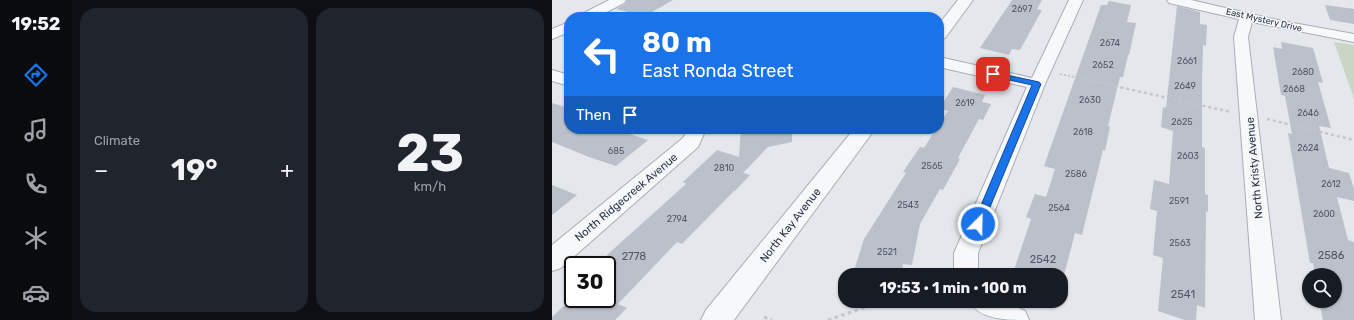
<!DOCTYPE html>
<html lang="en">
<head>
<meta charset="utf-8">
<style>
	:root { --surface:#171b24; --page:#20242c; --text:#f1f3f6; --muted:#9ea1a6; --accent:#1a73e8 }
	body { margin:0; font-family:Rubik,sans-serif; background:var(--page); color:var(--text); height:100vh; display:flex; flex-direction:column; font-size:15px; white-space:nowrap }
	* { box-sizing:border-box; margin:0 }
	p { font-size:13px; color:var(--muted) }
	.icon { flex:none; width:22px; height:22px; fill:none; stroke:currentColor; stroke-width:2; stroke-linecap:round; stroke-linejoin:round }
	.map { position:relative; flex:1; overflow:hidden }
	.panel { display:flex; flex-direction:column; gap:8px; padding:8px; background:#0d0f14; width:480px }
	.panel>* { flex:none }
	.hud { position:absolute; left:12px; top:12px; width:380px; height:122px; border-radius:16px; box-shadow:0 1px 3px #0004; background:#1a73e8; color:#fff; overflow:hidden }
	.controls { position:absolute; left:750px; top:268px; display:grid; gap:8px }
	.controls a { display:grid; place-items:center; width:40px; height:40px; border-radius:50%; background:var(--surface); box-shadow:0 1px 3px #0004; font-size:20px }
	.speed { position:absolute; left:12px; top:256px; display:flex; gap:8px; font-size:20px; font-weight:700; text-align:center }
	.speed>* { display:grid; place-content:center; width:52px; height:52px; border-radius:50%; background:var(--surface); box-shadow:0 1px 3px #0004; line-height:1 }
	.speed .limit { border:2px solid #111; border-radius:6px; background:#fff; color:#111 }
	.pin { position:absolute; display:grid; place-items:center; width:34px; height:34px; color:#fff; margin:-17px; border-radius:8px; box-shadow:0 2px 6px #0006 }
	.me { position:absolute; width:44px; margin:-22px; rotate:23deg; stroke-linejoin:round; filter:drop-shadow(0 0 3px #0008) }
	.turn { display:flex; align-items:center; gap:14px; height:84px; padding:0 12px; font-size:18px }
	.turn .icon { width:52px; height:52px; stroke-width:2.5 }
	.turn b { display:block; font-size:28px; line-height:34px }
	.then { display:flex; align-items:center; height:38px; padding:0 12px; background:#0003; gap:8px; font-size:15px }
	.big { font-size:30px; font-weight:700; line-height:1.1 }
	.panel .tile { flex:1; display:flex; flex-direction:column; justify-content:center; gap:6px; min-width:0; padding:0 14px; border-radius:16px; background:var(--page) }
	.panel .dial { align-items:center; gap:0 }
	.dial b { font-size:52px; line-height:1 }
	.heat { display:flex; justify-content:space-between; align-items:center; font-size:22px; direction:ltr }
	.panel .tiles { flex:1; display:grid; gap:8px; grid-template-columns:repeat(2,1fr) }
	.trip { position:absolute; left:286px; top:268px; width:230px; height:40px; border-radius:16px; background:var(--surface); box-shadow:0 1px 3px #0004; font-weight:700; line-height:40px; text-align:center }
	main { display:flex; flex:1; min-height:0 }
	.menu { display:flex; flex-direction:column; width:72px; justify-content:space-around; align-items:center; background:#090b0e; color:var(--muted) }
	.menu .icon { width:28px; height:28px }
	.menu .active { color:var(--accent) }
	.menu b { font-size:18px; color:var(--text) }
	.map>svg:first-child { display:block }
	.green { fill:#c9d6c5 }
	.building { fill:#bbc0ca }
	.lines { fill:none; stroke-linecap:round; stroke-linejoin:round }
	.minor-casing { stroke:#a9aeb7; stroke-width:2 }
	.tertiary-casing { stroke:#a9aeb7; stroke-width:2 }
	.path-far2 { stroke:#c2c5cb; stroke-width:2; stroke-dasharray:2 2; stroke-linecap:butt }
	.path-far1 { stroke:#c2c5cb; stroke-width:2.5; stroke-dasharray:3 3; stroke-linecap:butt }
	.path { stroke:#c2c5cb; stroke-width:3; stroke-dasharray:3.5 3.5; stroke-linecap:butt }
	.minor { fill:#f7f8fa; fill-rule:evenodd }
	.tertiary { fill:#f7f8fa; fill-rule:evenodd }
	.route { fill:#1a73e8; stroke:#114b97 }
	.labels { text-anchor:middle; stroke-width:3; stroke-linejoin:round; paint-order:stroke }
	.number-label { font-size:9px; fill:#4f5766 }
	.far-street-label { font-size:9px; fill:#2b3445; stroke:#f4f6f9 }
	.street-label { font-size:11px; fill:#2b3445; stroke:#f4f6f9 }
	.near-number-label { font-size:11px; fill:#4f5766 }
</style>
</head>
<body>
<main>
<nav class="menu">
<b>19:52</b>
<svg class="icon active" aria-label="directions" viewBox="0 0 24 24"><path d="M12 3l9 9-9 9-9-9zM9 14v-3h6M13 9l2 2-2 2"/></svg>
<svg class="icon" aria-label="music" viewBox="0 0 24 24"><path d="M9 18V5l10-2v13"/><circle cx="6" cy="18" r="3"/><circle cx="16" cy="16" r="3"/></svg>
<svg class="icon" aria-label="phone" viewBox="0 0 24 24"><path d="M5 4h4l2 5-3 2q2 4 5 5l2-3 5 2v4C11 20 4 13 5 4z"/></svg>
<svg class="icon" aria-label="climate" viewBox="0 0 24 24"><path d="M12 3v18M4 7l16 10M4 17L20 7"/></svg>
<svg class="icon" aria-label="car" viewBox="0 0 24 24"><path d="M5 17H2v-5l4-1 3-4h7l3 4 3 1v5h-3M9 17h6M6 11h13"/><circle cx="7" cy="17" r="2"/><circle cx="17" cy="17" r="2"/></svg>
</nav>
<section class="panel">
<div class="tiles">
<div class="tile"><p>Climate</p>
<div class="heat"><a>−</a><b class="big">19°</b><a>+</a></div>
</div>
<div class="tile dial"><b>23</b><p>km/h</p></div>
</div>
</section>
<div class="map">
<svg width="802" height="320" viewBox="0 0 802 320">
	<rect width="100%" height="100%" fill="#e4e7ec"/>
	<path class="green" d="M782,42l20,3v53z"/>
	<g class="building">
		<path d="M75,0h46l-28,16 -29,-7 9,-5z"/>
		<path d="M460,0h30l-5,9 5,1 -22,40 -8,-1 -3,6 -29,-7z"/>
		<path d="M557,1l22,4 -4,17 9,1 -7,32h-1l-5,22h-3l-12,49 2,1 -5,24 -2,-1 -21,85 -7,-2 -11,42h-35l-15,-5 17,-51 -5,-2 9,-23 11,3 9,-28 -11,-3 57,-161h6z"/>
		<path d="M773,5l29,4v15l-24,-4z"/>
		<path d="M625,6l23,6v12l7,1 -1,21 -3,-1 -1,36v66l3,1v46l3,1v17l-2,-1 -1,97 -8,-3 -1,15h-11l-27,-9 5,-53 -10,-3 4,-44 -7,-2 4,-29 15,4 4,-53 -12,-4 2,-20 3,1z"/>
		<path d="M729,42l32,6 10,35 -5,-1 13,46 -12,-2 10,42 20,5 5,16v12l-17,-4 11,43 6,2v78h-31l-4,-19h16v-26h-20l-2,-12h-3l-22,-130 4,1 -7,-38 -4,-1 -8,-48 9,2z"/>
		<path d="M401,87l32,8 -3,7 9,2 -8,16 -4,-1 -21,39 2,1 -17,31 -3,-1 -20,35 -8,41 -9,-1 -2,11 -48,-1 11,-35 42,-66 -3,-1 17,-25 4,1 12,-19h3v-5l9,-13 -9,-2z"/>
		<path d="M0,103l17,5v21h45l34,11 -32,26 -27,-9 -37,-15z"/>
		<path d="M189,129h51v13l-24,5 -25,26 7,2 -15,16h-1l-52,53 -5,-2 -59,62 9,4 -12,12h-63v-3l16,-15 8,4 7,-7h24v-44l79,-71 -3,-2 34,-32 22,7z"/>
		<path d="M0,185l25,10 -25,20z"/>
	</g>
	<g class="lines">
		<g class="minor-casing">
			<g id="minor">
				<path d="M57,0h17l-2,3 -27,14h-17l2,-3z"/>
				<path d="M517,0h14l-38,84 -67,169v22h-24v-22l73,-166 -88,-20v-10l93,21z"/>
				<path d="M615,0h24l91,21 72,13v8l-102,-20 -4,15 33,283h-26l-21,-283 5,-18 -70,-16z"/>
				<path d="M17,22v10l-17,7v-10z"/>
				<path d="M0,70l17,5v11l-17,-5z"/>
				<path d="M136,129h18l-8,18 -137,121 -9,3v-26l131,-107z"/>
				<path d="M417,301h35l21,10 4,9c-23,0 -49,0 -60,-19z"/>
			</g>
		</g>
		<g class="tertiary-casing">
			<g id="tertiary">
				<path d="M406,0h15l-28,38 -6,2v-16z"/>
				<path d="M302,129h21l-141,191h-33l5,-10z"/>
			</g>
		</g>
		<path class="path-far2" d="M508,74l41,9"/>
		<g class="path-far1">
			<path d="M545,82l134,30"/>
			<path d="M715,119l87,21"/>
		</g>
		<g class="path">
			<path d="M212,317l8,3"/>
			<path d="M276,320l56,-19"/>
		</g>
		<use href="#minor" class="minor"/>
		<use href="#tertiary" class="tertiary"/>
	</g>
	<path class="route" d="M441,72l46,10 2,2 -58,140 -2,4 -3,1 -4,-1 -1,-4 59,-139 -41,-9 -1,-2z"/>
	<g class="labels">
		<g class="number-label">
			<text x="470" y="12">2697</text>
			<text x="558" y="46">2674</text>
			<text x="635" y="64">2661</text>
			<text x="551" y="68">2652</text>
			<text x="751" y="75">2680</text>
			<text x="633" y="89">2649</text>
			<text x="742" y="92">2668</text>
			<text x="538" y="103">2630</text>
			<text x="413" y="106">2619</text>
			<text x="756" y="116">2646</text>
			<text x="630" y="125">2625</text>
			<text x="531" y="135">2618</text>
			<text x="756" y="151">2624</text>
			<text x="64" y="154">685</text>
			<text x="636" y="159">2603</text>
			<text x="380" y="169">2565</text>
			<text x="172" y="171">2810</text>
			<text x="524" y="177">2586</text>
			<text x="779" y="187">2612</text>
			<text x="627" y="204">2591</text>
			<text x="356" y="208">2543</text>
			<text x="507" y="211">2564</text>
			<text x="772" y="217">2600</text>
			<text x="125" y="222">2794</text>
			<text x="628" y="246">2563</text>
			<text x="335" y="255">2521</text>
		</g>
		<g class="far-street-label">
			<text transform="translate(712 20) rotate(13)" y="3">East Mystery Drive</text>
		</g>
		<g class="street-label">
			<text transform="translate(702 168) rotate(-95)" y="4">North Kristy Avenue</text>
			<text transform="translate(74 197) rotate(-40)" y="4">North Ridgecreek Avenue</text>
			<text transform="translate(238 225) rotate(-52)" y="4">North Kay Avenue</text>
		</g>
		<g class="near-number-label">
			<text x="779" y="259">2586</text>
			<text x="82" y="260">2778</text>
			<text x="491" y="263">2542</text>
			<text x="631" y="298">2541</text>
		</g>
	</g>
</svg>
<div class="controls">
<a><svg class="icon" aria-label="search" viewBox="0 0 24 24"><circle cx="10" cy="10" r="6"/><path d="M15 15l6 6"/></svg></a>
</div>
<div class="speed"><div class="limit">30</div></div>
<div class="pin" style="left:441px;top:74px;background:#d93025"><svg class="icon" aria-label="arrive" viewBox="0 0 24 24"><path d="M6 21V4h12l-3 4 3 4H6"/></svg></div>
<svg class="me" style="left:426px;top:224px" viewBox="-20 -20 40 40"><circle r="17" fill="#1a73e8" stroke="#fff" stroke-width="3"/><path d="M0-11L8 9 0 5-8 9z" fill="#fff"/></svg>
<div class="trip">19:53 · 1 min · 100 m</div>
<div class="hud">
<div class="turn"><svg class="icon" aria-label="left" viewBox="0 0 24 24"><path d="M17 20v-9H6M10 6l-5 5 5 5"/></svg><div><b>80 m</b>East Ronda Street</div></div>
<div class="then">Then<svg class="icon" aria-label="arrive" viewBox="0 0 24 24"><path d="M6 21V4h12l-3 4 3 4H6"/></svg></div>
</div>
</div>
</main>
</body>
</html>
